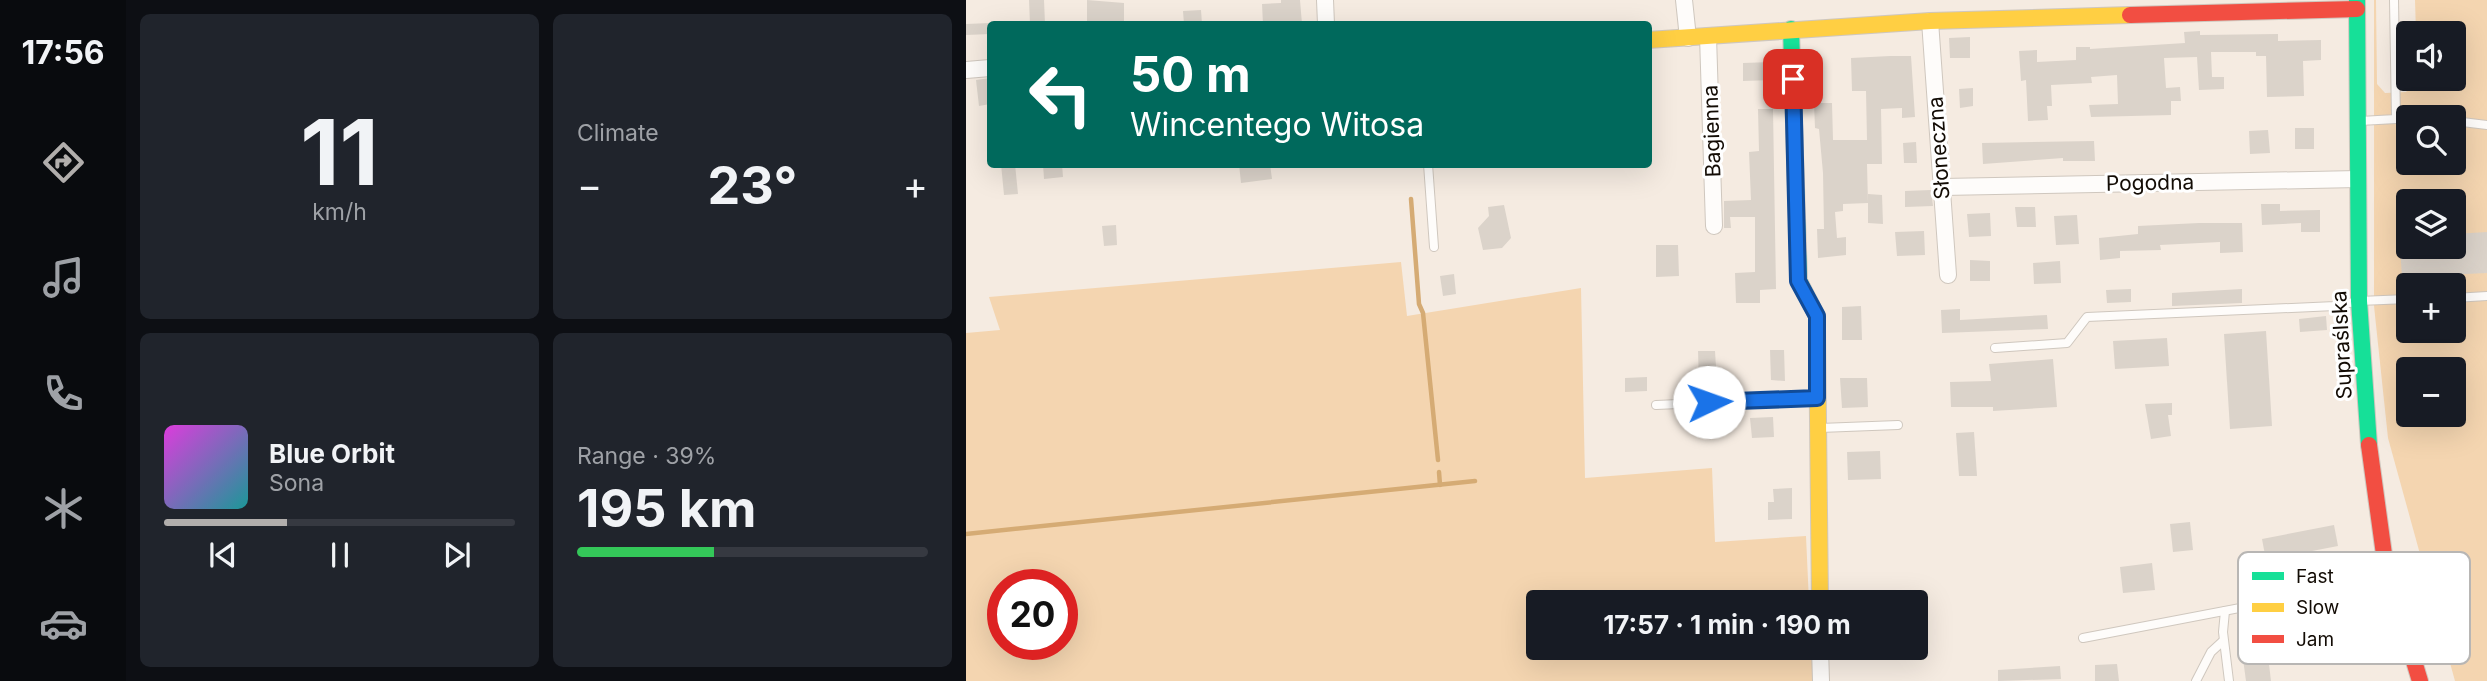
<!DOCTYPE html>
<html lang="en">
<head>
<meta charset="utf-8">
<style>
	:root { --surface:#171b24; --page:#20242c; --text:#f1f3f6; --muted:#9ea1a6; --line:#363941; --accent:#b1aeac }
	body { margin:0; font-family:Inter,sans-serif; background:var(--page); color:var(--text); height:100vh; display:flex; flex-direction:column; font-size:26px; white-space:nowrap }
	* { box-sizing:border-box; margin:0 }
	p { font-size:23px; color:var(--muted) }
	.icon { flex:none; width:38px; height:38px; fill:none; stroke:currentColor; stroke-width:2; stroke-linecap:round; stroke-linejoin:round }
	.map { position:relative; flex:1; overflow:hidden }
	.panel { display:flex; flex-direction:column; gap:14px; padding:14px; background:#0d0f14; width:840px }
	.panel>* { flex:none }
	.top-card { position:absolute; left:21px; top:21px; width:665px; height:147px; border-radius:7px; box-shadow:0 7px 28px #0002; background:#00695c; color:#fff; overflow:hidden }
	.controls { position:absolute; left:1430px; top:21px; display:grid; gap:14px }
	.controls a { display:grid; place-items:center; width:70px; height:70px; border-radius:7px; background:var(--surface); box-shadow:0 7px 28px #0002; font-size:35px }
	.speed { position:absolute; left:21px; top:569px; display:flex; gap:14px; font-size:35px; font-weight:700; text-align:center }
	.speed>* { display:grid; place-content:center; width:91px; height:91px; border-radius:50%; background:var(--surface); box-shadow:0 7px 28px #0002; line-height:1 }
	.speed .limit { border:10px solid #d22; background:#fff; color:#111 }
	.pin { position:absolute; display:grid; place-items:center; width:60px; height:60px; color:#fff; margin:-30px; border-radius:14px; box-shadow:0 4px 10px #0006 }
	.me { position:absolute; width:77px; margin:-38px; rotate:87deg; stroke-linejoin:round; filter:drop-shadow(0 0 5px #0008) }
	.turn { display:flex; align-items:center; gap:24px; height:147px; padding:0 28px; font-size:32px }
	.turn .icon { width:91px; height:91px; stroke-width:2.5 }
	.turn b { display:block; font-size:49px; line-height:60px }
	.big { font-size:52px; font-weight:700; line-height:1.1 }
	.panel .tile { flex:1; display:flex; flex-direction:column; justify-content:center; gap:10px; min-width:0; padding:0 24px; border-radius:10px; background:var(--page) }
	.panel .dial { align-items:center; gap:0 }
	.dial b { font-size:91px; line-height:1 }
	.song { display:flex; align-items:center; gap:21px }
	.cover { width:84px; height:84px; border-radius:10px; background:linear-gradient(135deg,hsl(300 70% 55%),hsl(180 70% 35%)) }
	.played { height:7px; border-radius:4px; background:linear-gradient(90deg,var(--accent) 35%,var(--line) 35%) }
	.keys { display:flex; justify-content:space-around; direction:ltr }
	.heat { display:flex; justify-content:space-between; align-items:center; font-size:38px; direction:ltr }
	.charge { height:10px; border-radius:5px; background:linear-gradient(90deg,#34c759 39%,var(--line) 0) }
	.panel .tiles { flex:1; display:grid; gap:14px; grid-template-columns:repeat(2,1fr) }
	.trip { position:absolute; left:560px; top:590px; width:402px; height:70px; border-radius:7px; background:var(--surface); box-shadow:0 7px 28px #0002; font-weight:700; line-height:70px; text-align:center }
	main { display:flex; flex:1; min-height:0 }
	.dock { display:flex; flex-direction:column; width:126px; justify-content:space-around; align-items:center; background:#090b0e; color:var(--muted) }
	.dock .icon { width:49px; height:49px }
	.dock .current { color:var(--accent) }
	.dock b { font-size:32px; color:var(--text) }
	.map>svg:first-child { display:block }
	.green { fill:#f4d5b0; fill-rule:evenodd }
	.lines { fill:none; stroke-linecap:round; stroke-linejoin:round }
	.stream { stroke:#d5ab74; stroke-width:4.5 }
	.building { fill:#dbd3ca }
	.lane-casing { stroke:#cfc7be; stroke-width:10 }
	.street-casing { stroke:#cfc7be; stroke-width:18 }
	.fast-casing { stroke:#cfc7be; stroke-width:18 }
	.slow-casing { stroke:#cfc7be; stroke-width:18 }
	.jam-casing { stroke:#cfc7be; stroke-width:18 }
	.lane { stroke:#fefcfa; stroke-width:8 }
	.street { stroke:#fefcfa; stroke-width:16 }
	.fast { stroke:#16e098; stroke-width:16 }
	.slow { stroke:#ffcf43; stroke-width:16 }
	.jam { stroke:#f24e42; stroke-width:16 }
	.route-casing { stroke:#114b97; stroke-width:18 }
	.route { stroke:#1a73e8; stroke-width:12 }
	.labels { text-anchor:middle; stroke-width:6; stroke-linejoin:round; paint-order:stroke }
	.street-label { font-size:21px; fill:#130c05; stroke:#fff }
	.key { fill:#fff; stroke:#b8b6b4; stroke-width:2 }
	.key-label { font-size:19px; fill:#130c05 }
</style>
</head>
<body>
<main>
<nav class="dock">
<b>17:56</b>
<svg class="icon current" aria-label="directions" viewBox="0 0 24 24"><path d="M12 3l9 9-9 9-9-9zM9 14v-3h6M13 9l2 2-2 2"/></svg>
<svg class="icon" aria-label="music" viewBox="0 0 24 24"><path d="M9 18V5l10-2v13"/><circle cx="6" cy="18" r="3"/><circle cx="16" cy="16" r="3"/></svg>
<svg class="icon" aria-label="phone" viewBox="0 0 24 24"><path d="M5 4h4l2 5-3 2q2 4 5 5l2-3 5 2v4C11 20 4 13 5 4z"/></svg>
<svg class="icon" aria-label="climate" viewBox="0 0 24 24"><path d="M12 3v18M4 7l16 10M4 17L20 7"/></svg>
<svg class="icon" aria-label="car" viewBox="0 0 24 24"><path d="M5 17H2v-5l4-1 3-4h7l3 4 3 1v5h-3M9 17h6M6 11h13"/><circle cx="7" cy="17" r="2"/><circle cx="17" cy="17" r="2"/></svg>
</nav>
<section class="panel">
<div class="tiles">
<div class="tile dial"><b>11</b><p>km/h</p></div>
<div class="tile"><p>Climate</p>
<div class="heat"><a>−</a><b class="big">23°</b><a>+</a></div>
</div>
<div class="tile">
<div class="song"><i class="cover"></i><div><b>Blue Orbit</b><p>Sona</p></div></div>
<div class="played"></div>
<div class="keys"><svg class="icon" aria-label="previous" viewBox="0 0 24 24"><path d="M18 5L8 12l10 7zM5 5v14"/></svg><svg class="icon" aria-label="pause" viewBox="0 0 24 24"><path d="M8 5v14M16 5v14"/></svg><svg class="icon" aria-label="next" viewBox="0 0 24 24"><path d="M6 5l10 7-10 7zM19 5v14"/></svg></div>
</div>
<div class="tile"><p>Range · 39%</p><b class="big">195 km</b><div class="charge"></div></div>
</div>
</section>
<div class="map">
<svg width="1521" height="681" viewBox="0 0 1521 681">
	<rect width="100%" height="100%" fill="#f5ebe1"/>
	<g class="green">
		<path d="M1408,0h2l1,84 8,9 21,-1 11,-13h37v-46h-38l-1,-33h72v681h-32l-67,-243 -14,-132zM1442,117h46v46h-46zM1442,201h46v46h-46zM1442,285h46v46h-46zM1442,369h46v46h-46z"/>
		<path d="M435,262l6,54 174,-28 4,190 127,-10 3,74 91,-6 3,66h-271v46h273l2,33h-847v-348l34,-3 -11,-33zM37,584h59v60h-59z"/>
	</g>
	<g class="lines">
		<g class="stream">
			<path d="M445,199l8,105 4,9 15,147"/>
			<path d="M473,472l1,13"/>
			<path d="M0,534l509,-53"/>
		</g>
	</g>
	<g class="building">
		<path d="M63,0h15l1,24h-15z"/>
		<path d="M121,0l37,3v21h-37z"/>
		<path d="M315,0h19l2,24h-39l-1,-20 19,-1z"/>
		<path d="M235,10l1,14h-18l-1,-13z"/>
		<path d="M24,23v11l-24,1v-11z"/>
		<path d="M1234,31v4l78,-1v7l43,-1v20l-18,1 1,35 -37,1 -1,-41h-10v-4h-45l1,25h12v12l-25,1 -2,-33 -33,1 2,30 14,-1 1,14h-10v14l-80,2 -2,-12 29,-1 -1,-29 -26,2 1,6 -41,2 1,21h-5l1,14 -20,1 -2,-41 -5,1 -2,-30 18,-1v12l39,-2v-13h14v2l95,-6 -1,-11z"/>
		<path d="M1004,37v21h-20l-1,-20z"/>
		<path d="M924,56h21l4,61 -13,1v-10l-21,1 1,55h-15l1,39 -25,1v7l-8,1 2,26 9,-1v18l-28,3 -1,-29h7l-1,-56 -4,-44 -4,-1 -1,-25h18l1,37h34l-1,-49h-14l-1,-33z"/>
		<path d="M806,62l1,18 -30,1v-18z"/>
		<path d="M24,78v26l-11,2 -3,-26z"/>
		<path d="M1007,88v18l-13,2 -1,-19z"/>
		<path d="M792,109h15l3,180 -16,1v13h-24l-1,-30 20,-1v-55h-25l1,11h-7v-27l27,-1 -2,-48 10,-1z"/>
		<rect x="1329" y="128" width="19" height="21"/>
		<path d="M1302,130l2,23 -20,1 -1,-23z"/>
		<path d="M1128,141l1,20h-32v-3l-80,6 -1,-21z"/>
		<path d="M950,142l1,21h-13l-1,-20z"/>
		<path d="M35,164h14l3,30 -14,1z"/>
		<path d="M77,164h19l1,13 -19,2z"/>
		<path d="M273,164h31l2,15 -31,4z"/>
		<path d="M965,190l2,16 -28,1v-16z"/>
		<path d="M902,194l14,1 1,29 -15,-1z"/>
		<path d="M1295,204h19v7l40,-1v22h-19v-9l-39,2z"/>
		<path d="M538,205l7,33 -9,10 -19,2 -5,-22 11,-12 -1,-9z"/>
		<path d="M1049,207h20l1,20h-19z"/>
		<path d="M1024,213l1,23 -22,1 -2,-23z"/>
		<path d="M1111,215l2,29 -23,1 -2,-29z"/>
		<path d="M1233,223h43l1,29 -23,1v-11l-60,3 1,5 -41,1v7l-20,2 -1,-22 39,-4v-8z"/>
		<path d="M150,225l1,20 -13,1 -2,-20z"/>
		<path d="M958,231l1,24 -28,1 -2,-24z"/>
		<path d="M1521,232v41l-85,4 -2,-30h54v-13z"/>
		<path d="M690,245h22l1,31 -23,1z"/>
		<path d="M1004,260l20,1v20h-20z"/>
		<path d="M1094,261l1,22 -27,1 -1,-21z"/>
		<path d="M488,274l2,20 -13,2 -3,-20z"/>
		<path d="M1165,289v13l-24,1 -1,-13z"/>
		<path d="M1276,289v14l-70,3v-13z"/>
		<path d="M895,306l1,34h-20v-33z"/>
		<path d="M994,309v11l87,-5 1,14 -106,4 -1,-23z"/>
		<path d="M1360,316l1,14 -27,2 -1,-13z"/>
		<path d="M1300,331l6,95 -42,3 -6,-95z"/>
		<path d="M1201,338l2,28 -54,3 -2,-28z"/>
		<path d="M804,350h14l1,31 -14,-1z"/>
		<path d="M732,351h17l2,31 -18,1z"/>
		<path d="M1087,359l4,48 -64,4v-4h-42l-1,-25 41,-1 -2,-17z"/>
		<path d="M681,377v14l-22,1v-14z"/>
		<path d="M874,378h27l1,29 -26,1z"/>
		<path d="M1206,403v12h-4l3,21 -20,3 -6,-35z"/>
		<path d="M807,417l1,20 -22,1 -2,-20z"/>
		<path d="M1008,432l3,44h-18l-3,-43z"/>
		<path d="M914,451l1,28 -33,1 -1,-28z"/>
		<path d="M826,488v31l-24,1v-18h6l-1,-13z"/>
		<path d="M1224,522l3,28 -20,2 -3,-28z"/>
		<path d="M1368,525l4,21 -72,14 -4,-21z"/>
		<path d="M1186,563l3,27 -32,3 -3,-26z"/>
		<path d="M1302,656l3,25h-25l-3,-22z"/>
		<path d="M1151,664l2,17h-24v-16z"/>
		<path d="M1094,666l1,13 -63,2v-11z"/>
	</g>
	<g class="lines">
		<g class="lane-casing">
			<g id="lane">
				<path d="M1430,119h12"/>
				<path d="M1394,121l36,-2 -2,-119"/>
				<path d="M1488,121l33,4"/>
				<path d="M462,164l6,83"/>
				<path d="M1488,298l33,-2"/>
				<path d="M1029,348l72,-5 20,-26 248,-11 24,-5 49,-2"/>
				<path d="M690,405l161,-7"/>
				<path d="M854,428l78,-3"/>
				<path d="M1259,611l-2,21 6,49"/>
				<path d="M1117,638l303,-58"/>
				<path d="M1230,681l15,-29 12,-11"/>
			</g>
		</g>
		<g class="street-casing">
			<g id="street">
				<path d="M359,0l1,24"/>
				<path d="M718,0l4,38"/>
				<path d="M964,21l18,254"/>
				<path d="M742,36l6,190"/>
				<path d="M0,70l24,-2"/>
				<path d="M977,187l415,-8"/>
				<path d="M854,648l1,33"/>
			</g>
		</g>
		<g class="fast-casing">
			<g id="fast">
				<path d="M1391,0l2,301 10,144"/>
				<path d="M825,29l8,252 18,35v13"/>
			</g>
		</g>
		<g class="slow-casing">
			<g id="slow">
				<path d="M682,40l282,-19 200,-6"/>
				<path d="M851,329l3,273"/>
			</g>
		</g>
		<g class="jam-casing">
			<g id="jam">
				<path d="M1164,15l227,-6"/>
				<path d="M1403,445l17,124 34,112"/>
			</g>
		</g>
		<use href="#lane" class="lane"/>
		<use href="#street" class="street"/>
		<use href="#fast" class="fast"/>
		<use href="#slow" class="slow"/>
		<use href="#jam" class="jam"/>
	</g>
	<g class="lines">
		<g class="route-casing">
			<path id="route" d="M743,402l108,-4v-82l-19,-35 -5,-202"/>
		</g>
		<use href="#route" class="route"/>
	</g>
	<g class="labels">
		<g class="street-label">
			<text transform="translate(746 131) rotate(-92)" y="7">Bagienna</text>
			<text transform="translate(973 148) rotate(-94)" y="7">Słoneczna</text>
			<text transform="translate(1184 183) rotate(-1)" y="7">Pogodna</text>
			<text transform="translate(1376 345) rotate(-93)" y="7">Supraślska</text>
		</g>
	</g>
	<rect x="1272" y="552" width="232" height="112" rx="10" class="key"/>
	<rect x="1286" y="572" width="32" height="8" fill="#16e098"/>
	<rect x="1286" y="603" width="32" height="9" fill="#ffcf43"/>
	<rect x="1286" y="635" width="32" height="8" fill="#f24e42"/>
	<g class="key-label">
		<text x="1330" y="583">Fast</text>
		<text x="1330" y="614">Slow</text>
		<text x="1330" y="646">Jam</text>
	</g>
</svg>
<div class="controls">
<a><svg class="icon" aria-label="sound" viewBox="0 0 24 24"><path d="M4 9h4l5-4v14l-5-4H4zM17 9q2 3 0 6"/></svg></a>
<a><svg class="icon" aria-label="search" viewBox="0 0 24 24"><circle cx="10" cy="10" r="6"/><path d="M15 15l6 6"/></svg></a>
<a><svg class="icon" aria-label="layers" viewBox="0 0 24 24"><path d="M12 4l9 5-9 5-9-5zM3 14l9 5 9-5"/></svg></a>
<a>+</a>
<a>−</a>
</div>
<div class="speed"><div class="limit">20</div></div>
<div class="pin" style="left:827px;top:79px;background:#d93025"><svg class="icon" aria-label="arrive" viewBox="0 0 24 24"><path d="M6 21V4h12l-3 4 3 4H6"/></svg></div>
<svg class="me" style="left:743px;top:402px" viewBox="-20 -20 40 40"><circle r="19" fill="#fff"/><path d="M0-13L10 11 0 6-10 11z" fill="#1a73e8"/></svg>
<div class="trip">17:57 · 1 min · 190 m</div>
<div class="top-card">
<div class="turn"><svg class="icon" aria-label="left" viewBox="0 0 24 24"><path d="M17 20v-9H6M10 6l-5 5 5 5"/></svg><div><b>50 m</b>Wincentego Witosa</div></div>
</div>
</div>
</main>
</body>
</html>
